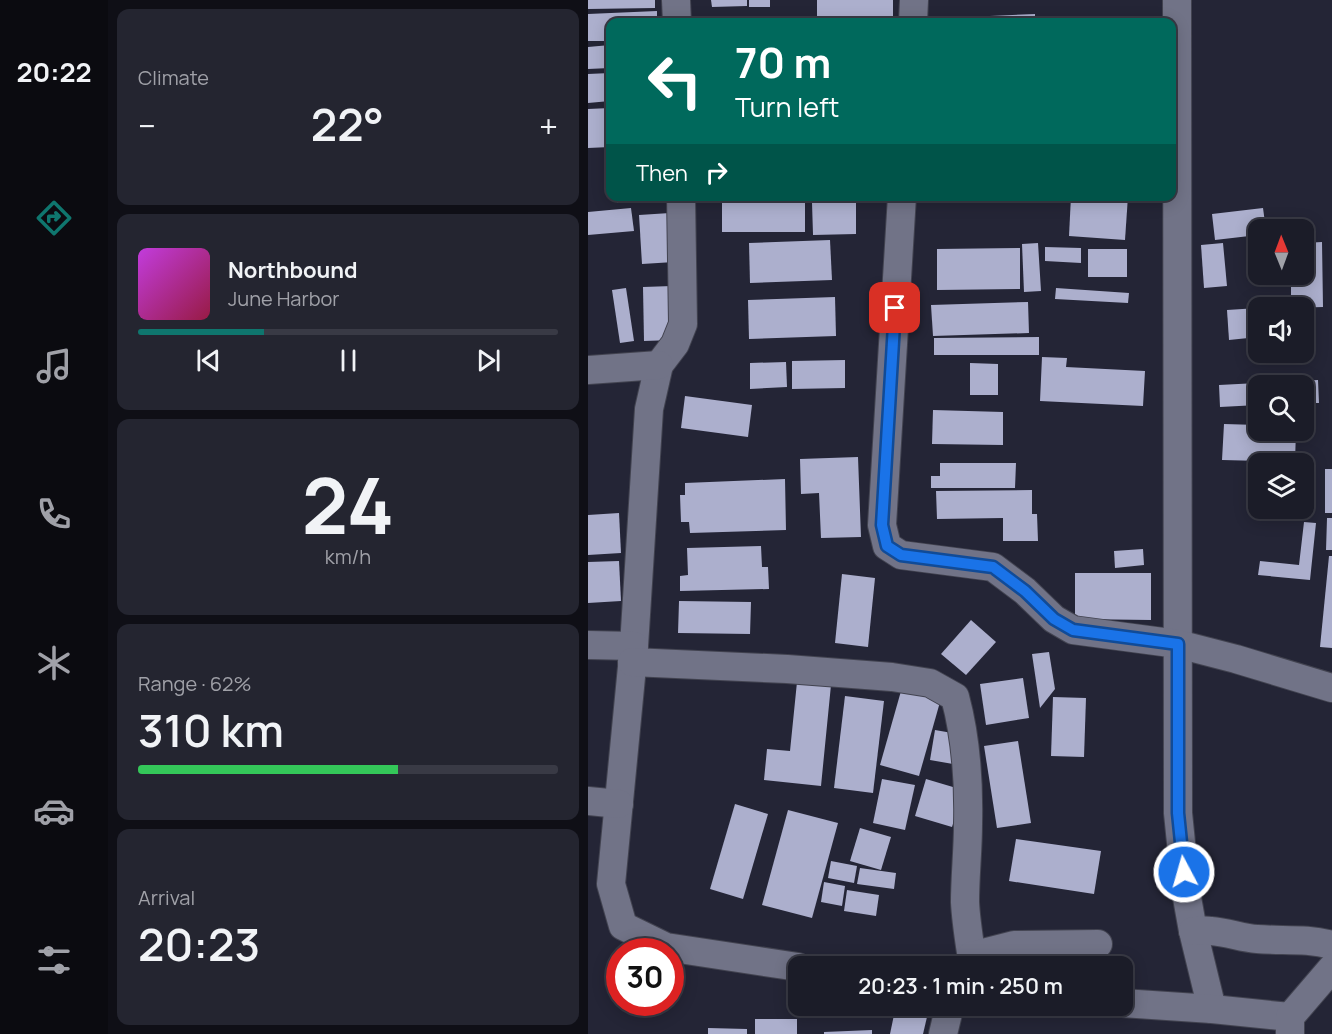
<!DOCTYPE html>
<html lang="en">
<head>
<meta charset="utf-8">
<style>
	:root { --surface:#1b1c28; --page:#242530; --text:#f1f3f6; --muted:#a0a1a8; --line:#393a45; --accent:#0f766e }
	body { margin:0; font-family:Manrope,sans-serif; background:var(--page); color:var(--text); height:100vh; display:flex; flex-direction:column; font-size:22px; white-space:nowrap }
	* { box-sizing:border-box; margin:0 }
	p { font-size:20px; color:var(--muted) }
	.icon { flex:none; width:33px; height:33px; fill:none; stroke:currentColor; stroke-width:2; stroke-linecap:round; stroke-linejoin:round }
	.map { position:relative; flex:1; overflow:hidden }
	.side { display:flex; flex-direction:column; gap:9px; padding:9px; background:#0f0f16; width:480px }
	.side>* { flex:none }
	.hud { position:absolute; left:18px; top:18px; width:570px; height:183px; border-radius:12px; box-shadow:0 3px 15px #0003,0 0 0 2px var(--line); background:#00695c; color:#fff; overflow:hidden }
	.needle { width:39px; rotate:359deg }
	.fabs { position:absolute; left:660px; top:219px; display:grid; gap:12px }
	.fabs a { display:grid; place-items:center; width:66px; height:66px; border-radius:12px; background:var(--surface); box-shadow:0 3px 15px #0003,0 0 0 2px var(--line); font-size:30px }
	.speed { position:absolute; left:18px; top:938px; display:flex; gap:12px; font-size:30px; font-weight:700; text-align:center }
	.speed>* { display:grid; place-content:center; width:78px; height:78px; border-radius:50%; background:var(--surface); box-shadow:0 3px 15px #0003,0 0 0 2px var(--line); line-height:1 }
	.speed .limit { border:9px solid #d22; background:#fff; color:#111 }
	.pin { position:absolute; display:grid; place-items:center; width:51px; height:51px; color:#fff; margin:-26px; border-radius:12px; box-shadow:0 3px 9px #0006 }
	.me { position:absolute; width:66px; margin:-33px; rotate:354deg; stroke-linejoin:round; filter:drop-shadow(0 0 4px #0008) }
	.turn { display:flex; align-items:center; gap:21px; height:126px; padding:0 30px; font-size:27px }
	.turn .icon { width:78px; height:78px; stroke-width:2.5 }
	.turn b { display:block; font-size:42px; line-height:51px }
	.then { display:flex; align-items:center; height:57px; padding:0 30px; background:#0003; gap:12px; font-size:22px }
	.big { font-size:45px; font-weight:600; line-height:1.1 }
	.side .widget { flex:1; display:flex; flex-direction:column; justify-content:center; gap:9px; min-width:0; padding:0 21px; border-radius:12px; background:var(--page) }
	.side .dial { align-items:center; gap:0 }
	.dial b { font-size:78px; line-height:1 }
	.song { display:flex; align-items:center; gap:18px }
	.cover { width:72px; height:72px; border-radius:9px; background:linear-gradient(135deg,hsl(290 70% 55%),hsl(340 70% 35%)) }
	.played { height:6px; border-radius:3px; background:linear-gradient(90deg,var(--accent) 30%,var(--line) 30%) }
	.keys { display:flex; justify-content:space-around; direction:ltr }
	.heat { display:flex; justify-content:space-between; align-items:center; font-size:33px; direction:ltr }
	.charge { height:9px; border-radius:4px; background:linear-gradient(90deg,#34c759 62%,var(--line) 0) }
	.trip { position:absolute; left:200px; top:956px; width:345px; height:60px; border-radius:12px; background:var(--surface); box-shadow:0 3px 15px #0003,0 0 0 2px var(--line); font-weight:600; line-height:60px; text-align:center }
	main { display:flex; flex:1; min-height:0 }
	.dock { display:flex; flex-direction:column; width:108px; justify-content:space-around; align-items:center; background:#0b0b10; color:var(--muted) }
	.dock .icon { width:42px; height:42px }
	.dock .on { color:var(--accent) }
	.dock b { font-size:27px; color:var(--text) }
	.map>svg:first-child { display:block }
	.building { fill:#acafcd }
	.lines { fill:none; stroke-linecap:round; stroke-linejoin:round }
	.minor-casing { stroke:#424350; stroke-width:30 }
	.minor { stroke:#717387; stroke-width:28 }
	.route-casing { stroke:#114b97; stroke-width:15 }
	.route { stroke:#1a73e8; stroke-width:10 }
</style>
</head>
<body>
<main>
<nav class="dock">
<b>20:22</b>
<svg class="icon on" aria-label="directions" viewBox="0 0 24 24"><path d="M12 3l9 9-9 9-9-9zM9 14v-3h6M13 9l2 2-2 2"/></svg>
<svg class="icon" aria-label="music" viewBox="0 0 24 24"><path d="M9 18V5l10-2v13"/><circle cx="6" cy="18" r="3"/><circle cx="16" cy="16" r="3"/></svg>
<svg class="icon" aria-label="phone" viewBox="0 0 24 24"><path d="M5 4h4l2 5-3 2q2 4 5 5l2-3 5 2v4C11 20 4 13 5 4z"/></svg>
<svg class="icon" aria-label="climate" viewBox="0 0 24 24"><path d="M12 3v18M4 7l16 10M4 17L20 7"/></svg>
<svg class="icon" aria-label="car" viewBox="0 0 24 24"><path d="M5 17H2v-5l4-1 3-4h7l3 4 3 1v5h-3M9 17h6M6 11h13"/><circle cx="7" cy="17" r="2"/><circle cx="17" cy="17" r="2"/></svg>
<svg class="icon" aria-label="filters" viewBox="0 0 24 24"><path d="M4 7h16M4 17h16"/><circle cx="9" cy="7" r="2"/><circle cx="15" cy="17" r="2"/></svg>
</nav>
<section class="side">
<div class="widget"><p>Climate</p>
<div class="heat"><a>−</a><b class="big">22°</b><a>+</a></div>
</div>
<div class="widget">
<div class="song"><i class="cover"></i><div><b>Northbound</b><p>June Harbor</p></div></div>
<div class="played"></div>
<div class="keys"><svg class="icon" aria-label="previous" viewBox="0 0 24 24"><path d="M18 5L8 12l10 7zM5 5v14"/></svg><svg class="icon" aria-label="pause" viewBox="0 0 24 24"><path d="M8 5v14M16 5v14"/></svg><svg class="icon" aria-label="next" viewBox="0 0 24 24"><path d="M6 5l10 7-10 7zM19 5v14"/></svg></div>
</div>
<div class="widget dial"><b>24</b><p>km/h</p></div>
<div class="widget"><p>Range · 62%</p><b class="big">310 km</b><div class="charge"></div></div>
<div class="widget"><p>Arrival</p><b class="big">20:23</b></div>
</section>
<div class="map">
<svg width="744" height="1034" viewBox="0 0 744 1034">
	<rect width="100%" height="100%" fill="#242536"/>
	<g class="building">
		<path d="M0,0h67v8l-67,1z"/>
		<path d="M123,0h36v6l-35,1z"/>
		<rect x="161" y="0" width="21" height="7"/>
		<path d="M229,0h76v16l-76,1z"/>
		<path d="M69,11v11h-47v19h-22v-27z"/>
		<path d="M447,14v8h-90v-4z"/>
		<path d="M209,19v3h-83v-2z"/>
		<path d="M22,45v23l-22,1v-22z"/>
		<path d="M22,73v28l-22,2v-29z"/>
		<path d="M22,108v39l-22,1v-39z"/>
		<rect x="29" y="196" width="47" height="7"/>
		<rect x="134" y="196" width="83" height="36"/>
		<path d="M483,196h57l-3,44 -56,-4z"/>
		<path d="M268,201v33l-43,1 -1,-33z"/>
		<path d="M43,208l3,23 -46,4v-23z"/>
		<path d="M675,208l3,22h-8v5l-43,5 -3,-26z"/>
		<path d="M82,213l4,49 -32,2 -3,-49z"/>
		<path d="M242,240l2,40 -82,3 -1,-40z"/>
		<path d="M734,242l1,65 -32,1v-34h13v-31z"/>
		<path d="M450,243l3,48 -17,1 -2,-48z"/>
		<path d="M635,243l4,43 -23,2 -3,-43z"/>
		<path d="M457,247l36,1v15l-36,-2z"/>
		<path d="M432,248v41l-83,1v-41z"/>
		<rect x="500" y="249" width="39" height="28"/>
		<path d="M84,286l1,54 -29,1 -1,-54z"/>
		<path d="M38,288l8,53 -14,2 -8,-53z"/>
		<path d="M468,288l73,5 -1,10 -73,-4z"/>
		<path d="M247,297l1,39 -87,3 -1,-39z"/>
		<path d="M440,302l1,31 -96,3 -2,-31z"/>
		<path d="M670,308v29l-29,3 -2,-30z"/>
		<path d="M451,337v18h-105v-17z"/>
		<path d="M454,357l25,1 -1,9 79,4 -2,35 -103,-5z"/>
		<path d="M257,360v28l-53,1v-28z"/>
		<path d="M198,362l1,25 -37,2v-26z"/>
		<path d="M382,363l28,1v31h-28z"/>
		<path d="M730,380l1,23h-15v-17h-46v19l-38,2 -1,-22z"/>
		<path d="M97,396l67,9 -4,32 -67,-9z"/>
		<path d="M345,410l70,2v33l-71,-1z"/>
		<path d="M636,424l34,1v5h38l-1,32 -73,-2z"/>
		<path d="M270,457l3,80 -40,1 -2,-45 -18,1 -1,-35z"/>
		<path d="M352,463h76l-1,25h-84v-12h9z"/>
		<rect x="737" y="469" width="7" height="44"/>
		<path d="M197,479l1,51 -96,3 -1,-11h-8l-1,-27h5v-12z"/>
		<path d="M444,490v24h5l1,27h-35v-23l-66,1 -1,-28z"/>
		<path d="M31,513l2,40 -33,2v-40z"/>
		<path d="M739,518h5v32h-6z"/>
		<path d="M716,522l12,1 -6,57 -52,-5 2,-14 39,4z"/>
		<path d="M173,546l1,21h6l1,22 -89,2v-15l8,-1 -1,-27z"/>
		<path d="M555,549l1,16 -29,3 -1,-17z"/>
		<path d="M741,556h3v92l-12,-1z"/>
		<path d="M31,561l2,40 -33,2v-41z"/>
		<path d="M487,573h76v47l-76,-1z"/>
		<path d="M254,574l33,4 -7,69 -33,-4z"/>
		<path d="M91,601l72,1 -1,32 -72,-1z"/>
		<path d="M383,620l25,22 -30,33 -25,-21z"/>
		<path d="M461,652l6,37 -15,19 -8,-54z"/>
		<path d="M435,678l6,40 -43,7 -6,-41z"/>
		<path d="M209,682l34,3 -10,101 -57,-6 3,-31 23,2z"/>
		<path d="M315,684l39,11 -23,81 -39,-11z"/>
		<path d="M257,696l39,5 -11,92 -39,-5z"/>
		<path d="M465,697l33,1 -2,59 -33,-1z"/>
		<path d="M347,730l23,4 -5,30 -23,-4z"/>
		<path d="M430,741l13,82 -34,5 -13,-82z"/>
		<path d="M294,779l33,6 -10,45 -32,-7z"/>
		<path d="M338,779l37,11 -11,37 -37,-11z"/>
		<path d="M147,804l33,10 -25,85 -33,-10z"/>
		<path d="M200,810l50,13 -26,95 -50,-13z"/>
		<path d="M272,828l31,9 -10,33 -31,-9z"/>
		<path d="M428,839l85,12 -7,43 -85,-13z"/>
		<path d="M243,861l26,5 -3,17 -26,-5z"/>
		<path d="M272,868l36,5 -2,16 -37,-5z"/>
		<path d="M236,882l21,4 -3,20 -21,-4z"/>
		<path d="M259,890l32,5 -3,21 -32,-5z"/>
		<path d="M307,1010l32,7 -4,17h-33z"/>
		<rect x="167" y="1019" width="42" height="15"/>
		<path d="M120,1028l39,1v5h-39z"/>
		<path d="M284,1030v4h-48v-2z"/>
	</g>
	<g class="lines">
		<g class="minor-casing">
			<g id="minor">
				<path d="M88,0l1,22"/>
				<path d="M589,0l1,813 8,79 7,39 19,78"/>
				<path d="M325,22l1,-22"/>
				<path d="M93,196l2,128 -8,20 -16,21 -10,44 -15,237 -23,238 12,42 43,21 132,20"/>
				<path d="M314,196l-20,329 5,21 14,9 92,12 32,24 29,28 19,11 105,14 58,15 96,29"/>
				<path d="M0,370l71,-5"/>
				<path d="M0,645l46,1"/>
				<path d="M44,662l155,7 105,8 38,6 25,14c11,41 14,85 13,127 0,26 -3,52 -3,78 1,21 5,43 8,64"/>
				<path d="M0,801l31,3"/>
				<path d="M605,931c6,0 12,-1 18,0 16,1 31,7 46,8 26,2 50,-1 75,6"/>
				<path d="M383,956l43,-11 84,-1"/>
				<path d="M534,1003l90,6 78,8"/>
				<path d="M355,1034l7,-29"/>
				<path d="M702,1034v-17l42,-49"/>
			</g>
		</g>
		<use href="#minor" class="minor"/>
	</g>
	<g class="lines">
		<g class="route-casing">
			<path id="route" d="M307,308l-13,217 5,21 14,9 92,12 32,24 29,28 19,11 105,14v169l6,59"/>
		</g>
		<use href="#route" class="route"/>
	</g>
</svg>
<div class="fabs">
<a><svg class="needle" viewBox="-14 -14 28 28"><path d="M0-13l5 13h-10z" fill="#e53935"/><path d="M0 13l5-13h-10z" fill="#a0a1a8"/></svg></a>
<a><svg class="icon" aria-label="sound" viewBox="0 0 24 24"><path d="M4 9h4l5-4v14l-5-4H4zM17 9q2 3 0 6"/></svg></a>
<a><svg class="icon" aria-label="search" viewBox="0 0 24 24"><circle cx="10" cy="10" r="6"/><path d="M15 15l6 6"/></svg></a>
<a><svg class="icon" aria-label="layers" viewBox="0 0 24 24"><path d="M12 4l9 5-9 5-9-5zM3 14l9 5 9-5"/></svg></a>
</div>
<div class="speed"><div class="limit">30</div></div>
<div class="pin" style="left:307px;top:308px;background:#d93025"><svg class="icon" aria-label="arrive" viewBox="0 0 24 24"><path d="M6 21V4h12l-3 4 3 4H6"/></svg></div>
<svg class="me" style="left:596px;top:872px" viewBox="-20 -20 40 40"><circle r="17" fill="#1a73e8" stroke="#fff" stroke-width="3"/><path d="M0-11L8 9 0 5-8 9z" fill="#fff"/></svg>
<div class="trip">20:23 · 1 min · 250 m</div>
<div class="hud">
<div class="turn"><svg class="icon" aria-label="left" viewBox="0 0 24 24"><path d="M17 20v-9H6M10 6l-5 5 5 5"/></svg><div><b>70 m</b>Turn left</div></div>
<div class="then">Then<svg class="icon" aria-label="right" viewBox="0 0 24 24"><path d="M7 20v-9h11M14 6l5 5-5 5"/></svg></div>
</div>
</div>
</main>
</body>
</html>
